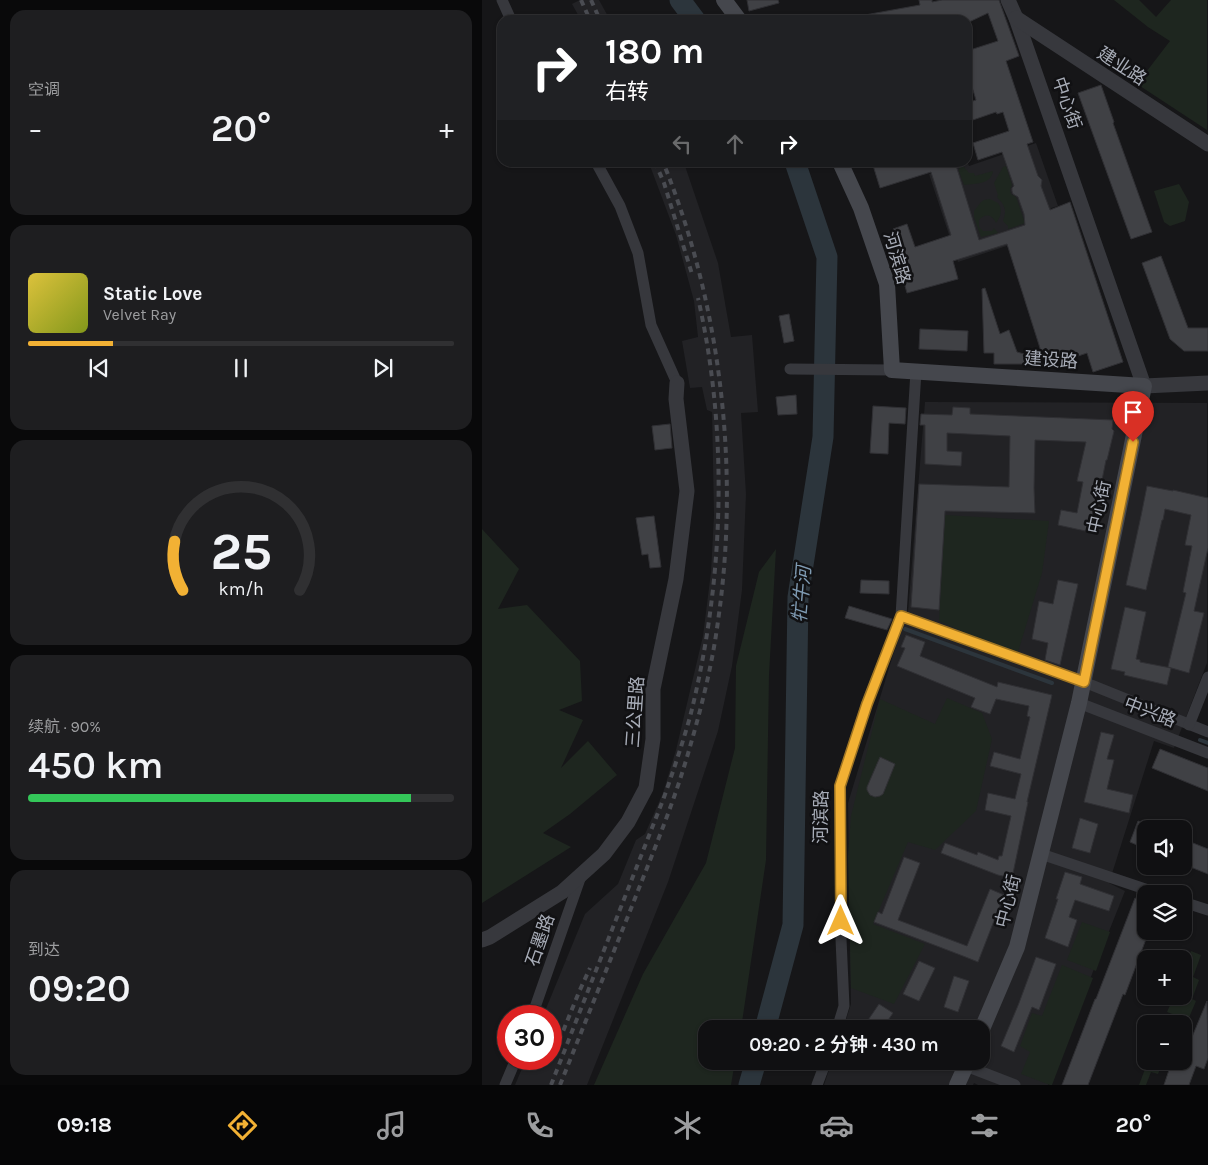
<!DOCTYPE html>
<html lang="zh">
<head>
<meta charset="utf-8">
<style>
	:root { --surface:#101012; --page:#1e1e20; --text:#f1f3f6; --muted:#9c9d9f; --line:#303032; --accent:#f2b134 }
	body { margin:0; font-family:Karla,"Noto Sans SC",sans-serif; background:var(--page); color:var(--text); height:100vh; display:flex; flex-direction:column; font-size:19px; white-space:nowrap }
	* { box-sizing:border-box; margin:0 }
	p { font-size:16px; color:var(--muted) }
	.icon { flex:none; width:28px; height:28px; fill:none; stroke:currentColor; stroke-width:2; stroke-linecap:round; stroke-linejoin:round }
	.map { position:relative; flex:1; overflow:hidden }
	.side { display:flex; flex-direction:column; gap:10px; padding:10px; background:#09090a; width:482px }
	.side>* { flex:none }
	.banner { position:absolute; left:15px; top:15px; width:475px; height:152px; border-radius:15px; box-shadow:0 1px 4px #0004,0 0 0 1px var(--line); background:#202124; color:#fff; overflow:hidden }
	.fabs { position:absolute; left:655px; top:820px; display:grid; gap:10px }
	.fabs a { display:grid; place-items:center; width:55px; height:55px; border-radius:10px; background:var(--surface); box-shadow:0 1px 4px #0004,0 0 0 1px var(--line); font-size:25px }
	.speed { position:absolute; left:15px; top:1005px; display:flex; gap:10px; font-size:25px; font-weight:700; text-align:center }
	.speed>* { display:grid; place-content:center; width:65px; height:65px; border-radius:50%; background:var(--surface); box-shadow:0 1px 4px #0004,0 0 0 1px var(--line); line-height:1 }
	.speed .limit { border:8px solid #d22; background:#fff; color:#111 }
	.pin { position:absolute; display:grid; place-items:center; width:42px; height:42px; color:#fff; margin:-51px -21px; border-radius:50% 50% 50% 0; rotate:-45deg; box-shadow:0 0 5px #0007 }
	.pin .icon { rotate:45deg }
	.me { position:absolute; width:55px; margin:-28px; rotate:0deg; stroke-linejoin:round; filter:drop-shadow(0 0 4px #0008) }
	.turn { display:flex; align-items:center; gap:18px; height:105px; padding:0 25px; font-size:22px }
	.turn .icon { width:65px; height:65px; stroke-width:2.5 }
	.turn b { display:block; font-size:35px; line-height:42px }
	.lanes { display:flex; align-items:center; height:48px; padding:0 25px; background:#0003; justify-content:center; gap:25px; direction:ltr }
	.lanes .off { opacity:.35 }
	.big { font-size:38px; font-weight:600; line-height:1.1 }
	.side .widget { flex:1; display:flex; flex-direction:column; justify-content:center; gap:8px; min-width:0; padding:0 18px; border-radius:15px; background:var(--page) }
	.side .dial { align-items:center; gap:0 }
	.dial svg { height:130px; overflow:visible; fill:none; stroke:var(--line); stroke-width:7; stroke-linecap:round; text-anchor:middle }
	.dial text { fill:var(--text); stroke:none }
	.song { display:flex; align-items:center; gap:15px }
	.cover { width:60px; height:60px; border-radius:8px; background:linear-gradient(135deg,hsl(50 70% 55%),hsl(70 70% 35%)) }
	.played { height:5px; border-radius:2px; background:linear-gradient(90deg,var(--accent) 20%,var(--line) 20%) }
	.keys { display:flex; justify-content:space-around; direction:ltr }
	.heat { display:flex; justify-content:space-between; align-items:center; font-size:28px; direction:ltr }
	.charge { height:8px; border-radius:4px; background:linear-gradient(90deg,#34c759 90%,var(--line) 0) }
	.trip { position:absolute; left:216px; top:1020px; width:292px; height:50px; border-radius:15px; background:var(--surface); box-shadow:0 1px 4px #0004,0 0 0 1px var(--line); font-weight:600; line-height:50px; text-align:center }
	.tabs { display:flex; height:80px; justify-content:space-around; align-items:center; background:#060607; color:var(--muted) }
	.tabs .icon { width:35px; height:35px }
	.tabs .active { color:var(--accent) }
	.tabs b { font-size:22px; color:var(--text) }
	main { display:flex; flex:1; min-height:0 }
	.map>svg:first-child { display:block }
	.built { fill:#222225 }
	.green { fill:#1e261f }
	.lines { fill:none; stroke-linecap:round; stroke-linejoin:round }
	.stream { stroke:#2c353c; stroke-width:4 }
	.river { stroke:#2c353c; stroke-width:21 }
	.building { fill:#404145; stroke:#303034 }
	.minor { stroke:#37383d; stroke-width:11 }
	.tertiary { stroke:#37383d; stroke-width:15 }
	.secondary { stroke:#45474d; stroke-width:16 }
	.rail { stroke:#4a4c52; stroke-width:4; stroke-dasharray:6 5; stroke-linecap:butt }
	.route-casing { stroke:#9d7322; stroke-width:12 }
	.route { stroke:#f2b134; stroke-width:9 }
	.labels { text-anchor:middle; stroke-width:5; stroke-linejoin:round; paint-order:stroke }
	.street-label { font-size:18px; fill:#a8adb8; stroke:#111113 }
	.water-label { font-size:19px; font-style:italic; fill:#7f9bb3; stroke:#111113 }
</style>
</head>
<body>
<main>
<section class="side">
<div class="widget"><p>空调</p>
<div class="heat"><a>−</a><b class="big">20°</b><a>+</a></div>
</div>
<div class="widget">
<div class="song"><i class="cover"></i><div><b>Static Love</b><p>Velvet Ray</p></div></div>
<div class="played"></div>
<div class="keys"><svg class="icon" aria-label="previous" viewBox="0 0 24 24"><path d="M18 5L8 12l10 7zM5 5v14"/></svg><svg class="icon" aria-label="pause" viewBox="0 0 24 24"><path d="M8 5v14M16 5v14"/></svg><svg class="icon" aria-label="next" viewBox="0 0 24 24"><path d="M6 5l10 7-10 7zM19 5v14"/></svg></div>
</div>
<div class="widget dial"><svg viewBox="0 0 100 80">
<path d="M14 69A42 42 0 1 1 86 69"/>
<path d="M14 69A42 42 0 0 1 9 39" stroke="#f2b134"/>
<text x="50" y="56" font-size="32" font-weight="700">25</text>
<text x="50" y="72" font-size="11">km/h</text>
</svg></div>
<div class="widget"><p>续航 · 90%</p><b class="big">450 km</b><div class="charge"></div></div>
<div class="widget"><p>到达</p><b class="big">09:20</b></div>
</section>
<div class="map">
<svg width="726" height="1085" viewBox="0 0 726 1085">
	<rect width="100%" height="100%" fill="#161618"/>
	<g class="built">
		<path d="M98,0h19l11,20h-29l-9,-16z"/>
		<path d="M554,143l22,63 -7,2 3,10 -2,13 -94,31 -29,-88 33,-11 5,-1v-1l2,5z"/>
		<path d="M167,163h35l34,100 13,74 21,-2 6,77 -17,1 5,81 -4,96 -10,76 -14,65 -50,151 -81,203h-72l11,-26h25v-43h-8l42,-102 33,-30 18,-44 9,-6 18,-41 13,-43 27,-114 8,-64 3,-57 -2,-103 -5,-2 -5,-23 -12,1 -8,-47 16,-4 -4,-36 -18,-66z"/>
		<path d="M443,402l282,1v260l-33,85 -20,-7 -45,142 16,8 -77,194h-70l-4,-2 -1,2h-149l8,-24h150v-32h-139l8,-25 -3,-201 45,-148 15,-43z"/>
	</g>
	<g class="green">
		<path d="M632,0h25l17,17 15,-17h36v130l-70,-46 33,-43 -22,-14z"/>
		<path d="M478,166l4,1 5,6h5l1,3 18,-5c-2,14 -17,12 -29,14l-5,-14v-2z"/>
		<path d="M524,166l6,19 -2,5 1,4 5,3 9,26 -17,6v-3l-5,-5c4,-12 2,-15 -6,-24l1,-2 -4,-12 9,-16z"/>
		<path d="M697,184l10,18 -4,19 -15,5 -6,-4 -10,-31z"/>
		<path d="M508,199l8,4c5,7 3,13 -2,20 -4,-9 -11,-10 -17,-3v7l4,4h9l2,-3 4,5 -17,4 -7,-20v-6l7,-9 3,-2z"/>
		<path d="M463,515l104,6 -7,52 -24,79 -35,-11 -44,-20z"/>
		<path d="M0,529l37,40 -21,40 29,-4 53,56 2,40 -23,9 24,10 -22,48 27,-27 29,34 -47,39 -27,19 28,14 -89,56z"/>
		<path d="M294,549l-7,126 -3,185 -25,169h-34v32h28l-4,24h-137l49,-111 63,-111 29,-115 1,-82 23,-94z"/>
		<path d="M465,698l35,15 10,26 -16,72 -41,39 -27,-8 -35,82 52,20 -31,60 -43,-16 -3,-132 3,-40 29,-117 55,25z"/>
		<path d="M600,922l28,10 -14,39 -29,-11z"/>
		<path d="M709,951l10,4 -8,22 6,3 -7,19 4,2 -8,19 -21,-8 7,-16h9v-25z"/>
		<path d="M580,965l31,13 -41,107h-2l-29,-11 9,-22 -10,-6 12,-33 10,3z"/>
		<path d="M666,1061h15l-5,13 -7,-2 -5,13h-7z"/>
	</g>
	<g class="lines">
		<g class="stream">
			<path d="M423,629l147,54"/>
			<path d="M718,740l8,3"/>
		</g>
		<g class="river">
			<path d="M198,0l15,20"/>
			<path d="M283,1029l28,-104 5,-328 25,-160 4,-180 -32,-95"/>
			<path d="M267,1085l7,-24"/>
		</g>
	</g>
	<g class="building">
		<path d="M265,0h31l1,3 -30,8z"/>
		<path d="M437,0h13v2l10,-2h57l20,56 -13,5 27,81 -6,2 11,32 4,4 -1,6 9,24 20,-8 53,160 -30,10 -6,-19 -41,14 -39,-123 -54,17 5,18 -51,14 -4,-14 7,-1 -17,-49 14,-5 8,23 36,-12 -20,-63 -51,16 -8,-26h83l24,78 46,-15 -1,-11 -6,-17 -5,-3 -1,-3v-3l2,-2 -12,-34 -24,8 -5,-17 36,-12 -6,-19 -6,2 -1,-2 -29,10v-19l9,-3 -9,-30v-17l3,-1v-2l28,-9 -10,-28 -19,9 -1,-2h-103v-5l55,-10z"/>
		<path d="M619,85l13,37 -1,1 39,109 -21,7 -53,-146z"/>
		<path d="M679,256l27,72h20v23h-24l-14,-12 -28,-76z"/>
		<path d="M503,288l15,46 9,-4 8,22 7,2 3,10h-33v-11h-10l-2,-64z"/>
		<path d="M307,314l5,27 -10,2 -5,-27z"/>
		<path d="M438,329l48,2 -1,20 -48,-2z"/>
		<path d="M314,395l1,19 -19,1 -2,-18z"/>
		<path d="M391,406l33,2 -1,16 -16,-1 -1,31 -18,-1z"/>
		<path d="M471,407l17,1v6l143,6 -1,9 2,2 -7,29h-1l-5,25h-1l-10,47 -32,-7 3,-15 16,3 6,-31 -6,-1 9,-39 -51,-2 -1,48 1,25 -90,-2 -6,99 -28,-3 8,-123 90,3 1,-51 -63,-3v18l15,1 -1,14 -36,-2v-39h-5l1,-11 31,1z"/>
		<path d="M188,424l2,24 -17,2 -3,-24z"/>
		<path d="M665,486l26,5v-1l35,8v50l-14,63 10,2 -15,60 -21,-6 18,-74 -3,-1 9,-46 -7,-1 6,-30 -26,-6 -2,11h-1l-16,70 -20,-5 15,-69z"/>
		<path d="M172,516l7,51 -11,1 -2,-14 -6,1 -6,-37z"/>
		<path d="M379,580l28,1v13l-29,-1z"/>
		<path d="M576,580l20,4 -18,81 -15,-5 3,-17 -16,-4 7,-38 14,3z"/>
		<path d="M367,606l43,13 -5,11 -42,-12z"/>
		<path d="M643,607l21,5 -10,47 4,1v2l31,6 -4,17 -43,-10 1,-3 -14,-3z"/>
		<path d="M424,635l19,7 -5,14 77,31 1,-5 54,13 -25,107h1l-16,76 -14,-3 -57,-22 4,-10 32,12 1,-3 20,8 1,-4h3l9,-40 -26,-6 3,-17 27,6 6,-25 -31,-8 4,-14 26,7 10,-42 -3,-1 2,-10 -33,-7 -6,15 -19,-7 4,-9 -78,-32 8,-18 -4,-1z"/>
		<path d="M619,732l13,3 -7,24 7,1 -7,29 26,6 -4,18 -45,-11z"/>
		<path d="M678,749l48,19v23l-56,-23z"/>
		<path d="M398,757l15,7 -12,30 -3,2 -5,1 -5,-2 -3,-5v-3z"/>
		<path d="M598,818l18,6 -8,29 -18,-5z"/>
		<path d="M656,821l8,3v25l-16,-7z"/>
		<path d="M701,839l25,10v25l-25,-10z"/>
		<path d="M422,857l16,6 -22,57 69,26 23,-57 14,6 -26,67 -15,-6 -89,-34 4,-10 4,2z"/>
		<path d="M583,872l17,5 -2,7 34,12 -5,15 -34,-11 -6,17 8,3 -9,27 -23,-9 13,-39h-2z"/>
		<path d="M653,898l11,4v29h3l-24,64 -2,-1 -35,91h-26l33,-86h1z"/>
		<path d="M554,957l20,7 -17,46 -7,-3 -18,45 -13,-6 18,-43z"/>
		<path d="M437,961l16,7 -16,33 -16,-7z"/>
		<path d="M472,976l15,5 -11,31 -14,-5z"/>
		<path d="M725,1001l1,57 -4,11 -8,-3 -7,19h-25l8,-24h11v-5l8,-20 1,1z"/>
		<path d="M397,1004l14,9 -11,16h-20z"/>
	</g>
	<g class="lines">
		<g class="minor">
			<path d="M20,0l9,20"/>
			<path d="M114,162l24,44 18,47 13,72 26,58"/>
			<path d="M308,369l102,1"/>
			<path d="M434,371l-15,245 183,66 124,50"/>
			<path d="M597,703l129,50"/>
			<path d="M707,725l19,-48"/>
			<path d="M559,854l119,40"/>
			<path d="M701,902l25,8"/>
			<path d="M50,1016l49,-140"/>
			<path d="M355,1029l7,-23 -3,-67 -1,-153 27,-83 34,-87"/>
			<path d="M484,1066l49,19"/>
			<path d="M23,1085l11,-26"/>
			<path d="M335,1085l9,-24"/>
		</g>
		<g class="tertiary">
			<path d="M526,0l8,18 128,368 64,-3"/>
			<path d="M534,18l192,126"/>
			<path d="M0,940l8,-3 72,-45 42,-38 24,-32 18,-34 7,-49v-50l23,-110 11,-88 -11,-92 1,-16"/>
		</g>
		<g class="secondary">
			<path d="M242,0l15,20"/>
			<path d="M358,162l21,46 26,76 5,86 252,16 -65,317 -62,244 -35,82"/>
			<path d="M475,1085l11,-24"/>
		</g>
		<g class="rail">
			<path d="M99,0l9,20"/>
			<path d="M109,0l9,20"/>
			<path d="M173,162l9,21 28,91"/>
			<path d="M73,1051l24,-59 11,-24"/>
			<path d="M69,1085l112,-285c10,-28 19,-55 27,-83 34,-135 39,-283 8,-419"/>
			<path d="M78,1085c24,-60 48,-119 72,-179 19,-49 40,-98 55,-149 13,-44 25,-90 31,-136 22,-151 3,-317 -55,-459"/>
		</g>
	</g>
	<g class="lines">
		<g class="route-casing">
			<path id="route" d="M359,921l-1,-135 27,-82 34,-88 183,66 49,-240"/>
		</g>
		<use href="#route" class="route"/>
	</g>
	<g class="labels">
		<g class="street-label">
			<text transform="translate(640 66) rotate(33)" y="6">建业路</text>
			<text transform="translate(585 103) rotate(71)" y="6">中心街</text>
			<text transform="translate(415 258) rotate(74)" y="6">河滨路</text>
			<text transform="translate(569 360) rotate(4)" y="6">建设路</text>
			<text transform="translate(617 507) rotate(-78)" y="6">中心街</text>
			<text transform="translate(153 712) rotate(-86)" y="6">三公里路</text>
			<text transform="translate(668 712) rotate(21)" y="6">中兴路</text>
			<text transform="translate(339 817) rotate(-89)" y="6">河滨路</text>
			<text transform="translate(526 901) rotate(-76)" y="6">中心街</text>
			<text transform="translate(58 940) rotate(-71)" y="6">石墨路</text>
		</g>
		<g class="water-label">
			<text transform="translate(319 594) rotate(-85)" y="7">牤牛河</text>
		</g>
	</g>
</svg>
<div class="fabs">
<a><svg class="icon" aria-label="sound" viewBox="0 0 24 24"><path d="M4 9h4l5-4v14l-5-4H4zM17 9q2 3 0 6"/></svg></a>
<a><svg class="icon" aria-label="layers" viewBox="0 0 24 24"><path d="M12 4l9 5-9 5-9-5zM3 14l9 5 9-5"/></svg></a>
<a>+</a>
<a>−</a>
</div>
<div class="speed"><div class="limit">30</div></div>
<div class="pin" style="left:651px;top:442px;background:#d93025"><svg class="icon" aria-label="arrive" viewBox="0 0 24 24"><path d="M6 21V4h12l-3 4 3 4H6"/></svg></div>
<svg class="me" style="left:359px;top:921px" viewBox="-20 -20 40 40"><path d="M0-17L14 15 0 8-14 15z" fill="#f2b134" stroke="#fff" stroke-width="4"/></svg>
<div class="trip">09:20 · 2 分钟 · 430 m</div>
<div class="banner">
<div class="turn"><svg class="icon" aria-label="right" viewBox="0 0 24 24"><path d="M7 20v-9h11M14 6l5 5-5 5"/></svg><div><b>180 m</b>右转</div></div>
<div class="lanes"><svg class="icon off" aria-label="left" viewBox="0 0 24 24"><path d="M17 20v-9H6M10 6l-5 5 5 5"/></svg><svg class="icon off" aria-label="ahead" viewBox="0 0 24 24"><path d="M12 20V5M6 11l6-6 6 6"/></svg><svg class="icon" aria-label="right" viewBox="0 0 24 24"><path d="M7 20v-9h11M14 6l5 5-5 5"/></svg></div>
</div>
</div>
</main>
<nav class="tabs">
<b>09:18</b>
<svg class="icon active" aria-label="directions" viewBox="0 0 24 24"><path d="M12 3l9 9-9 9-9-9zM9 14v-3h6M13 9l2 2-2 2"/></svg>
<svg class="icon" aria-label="music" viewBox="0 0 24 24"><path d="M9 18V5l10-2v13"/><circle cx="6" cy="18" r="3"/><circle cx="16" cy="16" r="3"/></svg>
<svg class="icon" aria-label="phone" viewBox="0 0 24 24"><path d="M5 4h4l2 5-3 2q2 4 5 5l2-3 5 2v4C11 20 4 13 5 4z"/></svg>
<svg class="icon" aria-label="climate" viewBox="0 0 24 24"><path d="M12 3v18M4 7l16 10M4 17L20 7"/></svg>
<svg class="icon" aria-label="car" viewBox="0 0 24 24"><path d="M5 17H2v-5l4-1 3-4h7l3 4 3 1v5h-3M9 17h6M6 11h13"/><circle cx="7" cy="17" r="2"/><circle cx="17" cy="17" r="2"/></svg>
<svg class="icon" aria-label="filters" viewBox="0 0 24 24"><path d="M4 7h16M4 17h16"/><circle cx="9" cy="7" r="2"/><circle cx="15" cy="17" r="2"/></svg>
<b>20°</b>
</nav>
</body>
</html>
